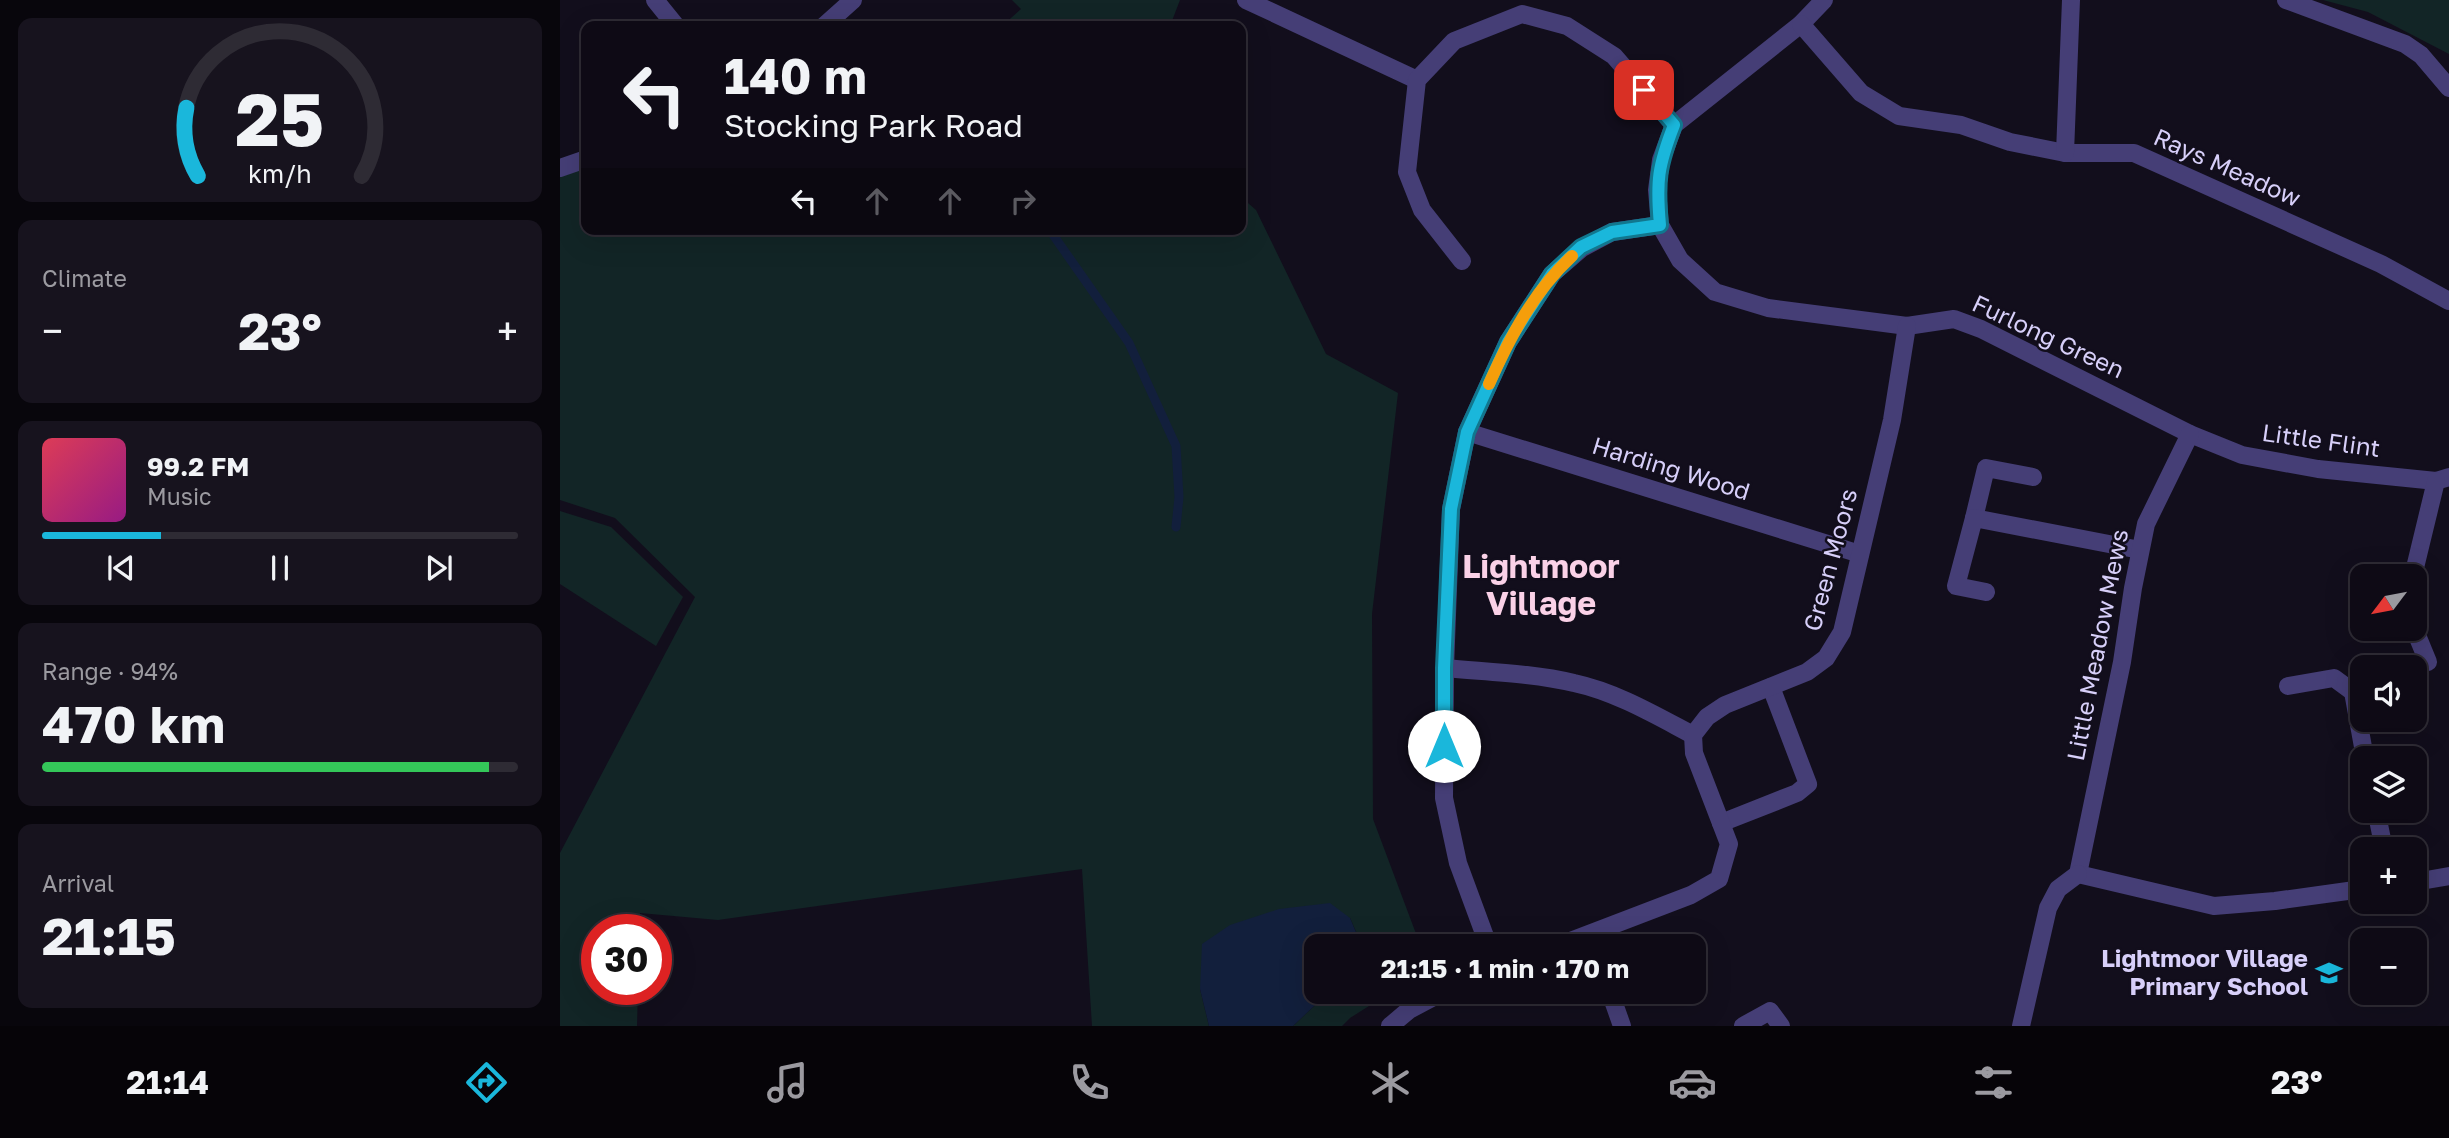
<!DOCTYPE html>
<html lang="en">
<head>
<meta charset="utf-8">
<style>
	:root { --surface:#0e0a15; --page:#17131e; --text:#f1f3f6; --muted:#9b9aa0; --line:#2e2b34; --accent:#1ab7db }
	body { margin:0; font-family:"Golos Text",sans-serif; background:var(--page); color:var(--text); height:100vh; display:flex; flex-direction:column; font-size:26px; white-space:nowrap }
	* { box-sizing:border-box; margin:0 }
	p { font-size:23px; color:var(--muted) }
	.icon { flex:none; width:38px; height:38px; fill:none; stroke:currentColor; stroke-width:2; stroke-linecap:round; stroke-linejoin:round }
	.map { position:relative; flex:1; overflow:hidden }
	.drawer { display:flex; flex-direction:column; gap:18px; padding:18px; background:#08060c; width:560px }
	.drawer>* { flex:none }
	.hud { position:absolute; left:21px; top:21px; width:665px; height:214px; border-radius:14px; box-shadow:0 7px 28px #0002,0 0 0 2px var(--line); background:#0e0a15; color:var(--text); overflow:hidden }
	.needle { width:46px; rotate:238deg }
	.buttons { position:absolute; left:1790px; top:564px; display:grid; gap:14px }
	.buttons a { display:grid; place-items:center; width:77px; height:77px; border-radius:14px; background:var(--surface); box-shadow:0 7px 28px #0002,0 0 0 2px var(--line); font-size:35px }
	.speed { position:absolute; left:21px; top:914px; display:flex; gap:14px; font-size:35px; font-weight:700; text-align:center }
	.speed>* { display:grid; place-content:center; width:91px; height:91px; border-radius:50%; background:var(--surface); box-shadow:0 7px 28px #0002,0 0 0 2px var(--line); line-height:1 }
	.speed .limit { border:10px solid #d22; background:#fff; color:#111 }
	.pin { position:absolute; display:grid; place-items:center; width:60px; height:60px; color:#fff; margin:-30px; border-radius:14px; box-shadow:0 4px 10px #0006 }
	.me { position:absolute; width:77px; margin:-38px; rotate:0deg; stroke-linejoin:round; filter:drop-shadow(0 0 5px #0008) }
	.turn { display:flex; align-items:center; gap:24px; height:147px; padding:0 28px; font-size:32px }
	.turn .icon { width:91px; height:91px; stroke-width:2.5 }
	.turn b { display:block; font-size:49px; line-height:60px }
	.lanes { display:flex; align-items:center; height:66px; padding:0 28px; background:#0003; justify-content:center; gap:35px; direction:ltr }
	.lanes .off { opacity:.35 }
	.big { font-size:52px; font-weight:700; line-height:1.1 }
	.drawer .card { flex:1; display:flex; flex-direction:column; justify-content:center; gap:10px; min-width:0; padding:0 24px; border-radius:14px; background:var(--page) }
	.drawer .dial { align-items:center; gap:0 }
	.dial svg { height:182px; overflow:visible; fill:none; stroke:var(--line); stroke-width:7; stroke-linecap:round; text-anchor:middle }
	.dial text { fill:var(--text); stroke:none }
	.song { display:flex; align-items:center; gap:21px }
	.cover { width:84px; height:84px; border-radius:10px; background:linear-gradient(135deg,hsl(350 70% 55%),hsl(310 70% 35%)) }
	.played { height:7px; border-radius:4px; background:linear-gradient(90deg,var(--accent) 25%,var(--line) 25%) }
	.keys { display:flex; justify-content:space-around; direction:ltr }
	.heat { display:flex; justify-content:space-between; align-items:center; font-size:38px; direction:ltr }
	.charge { height:10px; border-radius:5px; background:linear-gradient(90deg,#34c759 94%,var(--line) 0) }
	.trip { position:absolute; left:744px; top:934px; width:402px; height:70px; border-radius:14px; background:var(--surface); box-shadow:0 7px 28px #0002,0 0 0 2px var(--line); font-weight:700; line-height:70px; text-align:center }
	.dock { display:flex; height:112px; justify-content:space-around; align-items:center; background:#060408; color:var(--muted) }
	.dock .icon { width:49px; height:49px }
	.dock .current { color:var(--accent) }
	.dock b { font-size:32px; color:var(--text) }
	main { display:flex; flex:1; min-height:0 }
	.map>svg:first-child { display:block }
	.green { fill:#122526 }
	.water { fill:#121f3c }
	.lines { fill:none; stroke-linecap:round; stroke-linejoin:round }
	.stream { stroke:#121f3c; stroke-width:9 }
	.minor { stroke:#453e76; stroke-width:18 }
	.route-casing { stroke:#11778e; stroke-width:18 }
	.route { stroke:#1ab7db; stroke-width:12 }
	.slow { stroke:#f59e0b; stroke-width:12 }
	.labels { text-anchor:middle; stroke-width:5; stroke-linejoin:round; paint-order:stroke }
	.street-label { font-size:24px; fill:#d7cff9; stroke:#120e1c }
	.poi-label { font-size:24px; font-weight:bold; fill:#d7cff9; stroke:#120e1c; text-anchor:end }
	.district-label { font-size:32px; font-weight:bold; fill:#fad1e7; stroke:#120e1c }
</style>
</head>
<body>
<main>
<section class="drawer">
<div class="card dial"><svg viewBox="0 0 100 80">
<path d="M14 69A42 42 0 1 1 86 69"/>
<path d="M14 69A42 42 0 0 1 9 39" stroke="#1ab7db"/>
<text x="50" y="56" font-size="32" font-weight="700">25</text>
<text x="50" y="72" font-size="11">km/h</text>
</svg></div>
<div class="card"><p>Climate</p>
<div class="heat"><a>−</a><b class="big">23°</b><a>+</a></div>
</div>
<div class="card">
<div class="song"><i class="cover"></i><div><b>99.2 FM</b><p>Music</p></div></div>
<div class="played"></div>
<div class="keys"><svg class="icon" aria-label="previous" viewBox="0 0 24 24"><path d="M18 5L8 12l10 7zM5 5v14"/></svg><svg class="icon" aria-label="pause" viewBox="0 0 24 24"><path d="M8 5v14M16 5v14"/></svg><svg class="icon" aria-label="next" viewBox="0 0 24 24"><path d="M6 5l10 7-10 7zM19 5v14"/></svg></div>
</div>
<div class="card"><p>Range · 94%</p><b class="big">470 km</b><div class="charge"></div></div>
<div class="card"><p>Arrival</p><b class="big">21:15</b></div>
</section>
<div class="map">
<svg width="1889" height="1026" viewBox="0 0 1889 1026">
	<rect width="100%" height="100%" fill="#120e1c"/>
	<g class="green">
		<path d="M452,0h168l-10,26h-168l19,-17z"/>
		<path d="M1763,0h126v54l-81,-42z"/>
		<path d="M26,165v64h655v-32l15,13 70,144 72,39 -26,221 1,205 48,128h-62l2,-4 -11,-25 -150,71 9,37h-117l-10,-157 -364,51 -78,-7 -1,16h-42v60h41l-1,37h-77v-173l135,-256 -80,-79 -55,-18v-327z"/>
		<path d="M0,511l51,16 72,70 -27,49 -96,-62z"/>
		<path d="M769,992h62l-41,26 -8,8h-49z"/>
	</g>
	<path class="water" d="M770,903l20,15 11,26 -2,3h-43v45h13l-36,34h-84l-9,-37 2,-45 28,-19 49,-16z"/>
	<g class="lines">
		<path class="stream" d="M489,229l80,114 47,103 3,51 -3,30"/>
		<g class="minor">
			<path d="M95,0l21,26"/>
			<path d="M686,0l171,80"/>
			<path d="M1264,0l-23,24 -127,101 -13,35 -4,30 3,35 20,35 35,32 53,16 139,18 47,-7 27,10 209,105 52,21 76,14 118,12 13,-4"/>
			<path d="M1726,0l119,44 16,11 28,33"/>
			<path d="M1241,24l60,69 38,23 62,9 49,17 55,11h69l247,111 68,37"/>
			<path d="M264,26l29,-26"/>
			<path d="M1505,153l6,-153"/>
			<path d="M0,168l26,-9"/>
			<path d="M902,261l-40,-51 -15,-38 10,-92 37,-39 68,-27 45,12 47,30 60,69"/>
			<path d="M907,432l393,122"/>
			<path d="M1414,518l12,-50 47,9"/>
			<path d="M1853,576l23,-95"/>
			<path d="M1426,592l-30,-6 18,-68 166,32"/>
			<path d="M1854,628l14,34"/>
			<path d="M885,668c42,4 87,5 129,15 42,9 81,32 119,52"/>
			<path d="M1728,686l46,-8 19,14 12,66"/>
			<path d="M1816,810l8,39"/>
			<path d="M1161,823l76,-30 11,-9 -37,-97"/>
			<path d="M1518,874l44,-212 11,-74 13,-64 44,-90"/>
			<path d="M1518,874l136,32 61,-5 87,-12"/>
			<path d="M1855,882l34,-6"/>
			<path d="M929,947l-31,-84 -14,-65 1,-130 6,-159 16,-77 41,-90 44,-68 30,-26 30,-16 48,-7"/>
			<path d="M995,947l136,-52 28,-16 10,-35 -35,-91 -1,-18 14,-18 18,-12 82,-33 19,-14 16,-26 50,-212 15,-94"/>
			<path d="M1050,992l12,34"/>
			<path d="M830,1026l19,-16 32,-17"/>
			<path d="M1183,1026l27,-15 11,15"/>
			<path d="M1461,1026l27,-118 10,-19 20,-15"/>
		</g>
	</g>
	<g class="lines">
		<g class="route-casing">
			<path id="route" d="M884,746v-78l7,-159 16,-77 41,-90 44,-68 29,-27 31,-15 48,-7c-4,-44 -2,-59 14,-100l-30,-35"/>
		</g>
		<use href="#route" class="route"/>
		<path class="slow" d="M929,384c21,-47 45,-93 83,-128"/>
	</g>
	<defs>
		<g id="school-bare" transform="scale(2.1)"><path d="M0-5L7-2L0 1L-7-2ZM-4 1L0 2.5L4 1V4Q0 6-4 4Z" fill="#1ab7db" stroke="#120e1c" stroke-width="2.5" paint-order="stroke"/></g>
	</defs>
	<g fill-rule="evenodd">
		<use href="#school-bare" x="1769" y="973"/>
	</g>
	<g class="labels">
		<g class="street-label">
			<text transform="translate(1667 168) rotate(24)" y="8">Rays Meadow</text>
			<text transform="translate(1488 337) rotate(25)" y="8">Furlong Green</text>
			<text transform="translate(1761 441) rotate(8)" y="8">Little Flint</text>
			<text transform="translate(1111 469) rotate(17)" y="8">Harding Wood</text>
			<text transform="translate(1271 560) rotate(-75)" y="8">Green Moors</text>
			<text transform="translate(1538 645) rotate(-79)" y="8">Little Meadow Mews</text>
		</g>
		<g class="poi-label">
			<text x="1748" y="967">Lightmoor Village<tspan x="1748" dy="28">Primary School</tspan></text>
		</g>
		<g class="district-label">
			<text x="981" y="578">Lightmoor<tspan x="981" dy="37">Village</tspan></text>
		</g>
	</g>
</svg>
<div class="buttons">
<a><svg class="needle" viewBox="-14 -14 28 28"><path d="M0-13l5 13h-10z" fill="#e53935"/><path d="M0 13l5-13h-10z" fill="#9b9aa0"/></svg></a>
<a><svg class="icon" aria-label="sound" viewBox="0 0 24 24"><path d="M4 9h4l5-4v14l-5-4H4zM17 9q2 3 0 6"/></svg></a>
<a><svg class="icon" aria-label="layers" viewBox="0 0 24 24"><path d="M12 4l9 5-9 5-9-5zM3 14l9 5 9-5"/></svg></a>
<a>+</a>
<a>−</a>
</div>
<div class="speed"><div class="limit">30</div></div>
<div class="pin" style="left:1084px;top:90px;background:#d93025"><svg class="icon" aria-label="arrive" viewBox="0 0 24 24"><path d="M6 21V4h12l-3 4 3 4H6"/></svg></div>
<svg class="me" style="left:884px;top:746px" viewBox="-20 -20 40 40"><circle r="19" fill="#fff"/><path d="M0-13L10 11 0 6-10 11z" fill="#1ab7db"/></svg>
<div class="trip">21:15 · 1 min · 170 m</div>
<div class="hud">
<div class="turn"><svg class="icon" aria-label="left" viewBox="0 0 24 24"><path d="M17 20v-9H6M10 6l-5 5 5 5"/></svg><div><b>140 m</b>Stocking Park Road</div></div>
<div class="lanes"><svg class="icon" aria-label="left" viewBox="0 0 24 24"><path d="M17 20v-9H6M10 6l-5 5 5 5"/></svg><svg class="icon off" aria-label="ahead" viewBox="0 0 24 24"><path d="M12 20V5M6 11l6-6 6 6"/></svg><svg class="icon off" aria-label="ahead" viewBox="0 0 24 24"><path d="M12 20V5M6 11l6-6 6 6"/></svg><svg class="icon off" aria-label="right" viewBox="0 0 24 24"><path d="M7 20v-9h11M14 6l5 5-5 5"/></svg></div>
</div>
</div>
</main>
<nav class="dock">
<b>21:14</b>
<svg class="icon current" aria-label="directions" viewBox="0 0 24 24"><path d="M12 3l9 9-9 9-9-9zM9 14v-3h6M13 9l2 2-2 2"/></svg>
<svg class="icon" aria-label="music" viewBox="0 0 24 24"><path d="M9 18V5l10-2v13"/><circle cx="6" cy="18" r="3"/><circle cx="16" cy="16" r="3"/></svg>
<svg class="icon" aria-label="phone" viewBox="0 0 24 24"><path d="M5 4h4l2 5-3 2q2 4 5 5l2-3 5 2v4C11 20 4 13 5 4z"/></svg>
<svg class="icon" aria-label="climate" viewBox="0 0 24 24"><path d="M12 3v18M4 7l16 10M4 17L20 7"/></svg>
<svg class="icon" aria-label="car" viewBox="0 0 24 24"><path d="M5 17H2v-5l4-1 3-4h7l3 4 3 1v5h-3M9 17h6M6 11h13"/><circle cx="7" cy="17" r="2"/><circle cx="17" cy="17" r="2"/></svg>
<svg class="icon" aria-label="filters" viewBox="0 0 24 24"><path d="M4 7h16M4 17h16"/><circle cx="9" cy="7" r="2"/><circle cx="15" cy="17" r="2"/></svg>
<b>23°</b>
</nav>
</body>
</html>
